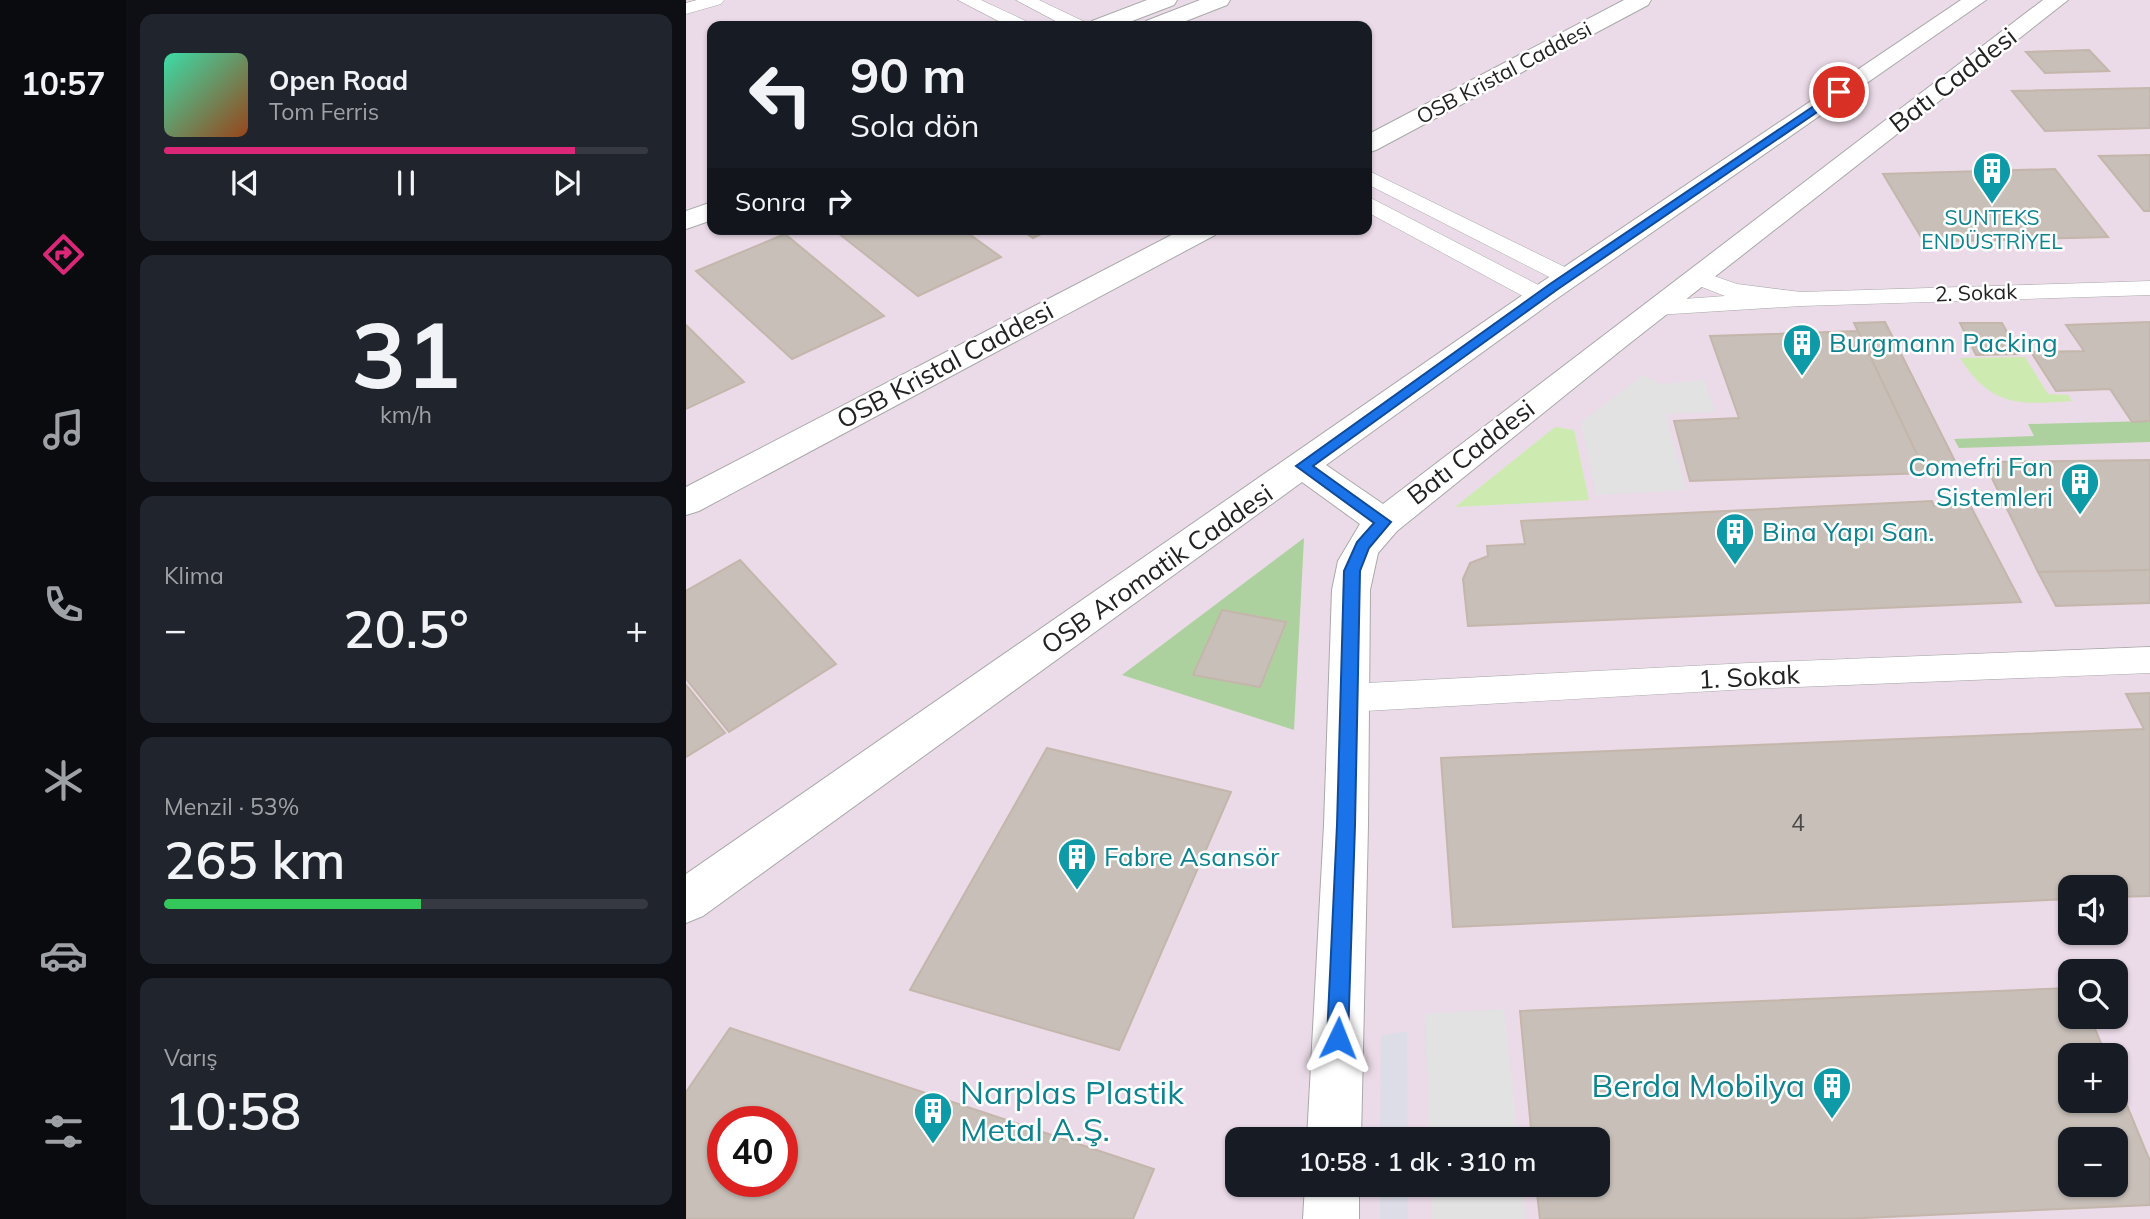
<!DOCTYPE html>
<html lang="tr">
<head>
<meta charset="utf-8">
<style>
	:root { --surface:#171b24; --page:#20242c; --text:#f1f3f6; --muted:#9ea1a6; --line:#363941; --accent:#db2777 }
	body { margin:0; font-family:Mulish,sans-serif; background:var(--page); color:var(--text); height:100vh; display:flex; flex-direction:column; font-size:26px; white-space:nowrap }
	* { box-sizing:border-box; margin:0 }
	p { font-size:23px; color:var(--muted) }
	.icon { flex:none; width:38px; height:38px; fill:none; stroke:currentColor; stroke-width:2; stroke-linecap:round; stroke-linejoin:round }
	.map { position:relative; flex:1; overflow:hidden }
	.panel { display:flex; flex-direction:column; gap:14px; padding:14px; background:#0d0f14; width:560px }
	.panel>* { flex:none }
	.hud { position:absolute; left:21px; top:21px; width:665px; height:214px; border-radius:14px; box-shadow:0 2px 5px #0004; background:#171b24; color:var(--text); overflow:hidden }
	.tools { position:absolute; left:1372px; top:875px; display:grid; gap:14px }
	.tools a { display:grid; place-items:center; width:70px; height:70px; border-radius:14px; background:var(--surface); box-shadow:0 2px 5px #0004; font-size:35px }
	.speed { position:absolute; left:21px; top:1106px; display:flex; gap:14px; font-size:35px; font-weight:700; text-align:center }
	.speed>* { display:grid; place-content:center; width:91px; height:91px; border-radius:50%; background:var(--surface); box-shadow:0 2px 5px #0004; line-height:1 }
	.speed .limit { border:10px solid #d22; background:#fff; color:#111 }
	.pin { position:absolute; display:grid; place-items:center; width:60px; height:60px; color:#fff; margin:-30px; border:4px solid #fff; border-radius:50%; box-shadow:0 2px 7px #0007 }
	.me { position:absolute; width:77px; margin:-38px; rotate:2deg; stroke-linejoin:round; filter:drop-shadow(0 0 5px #0008) }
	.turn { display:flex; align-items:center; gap:24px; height:147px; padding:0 28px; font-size:32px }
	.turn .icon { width:91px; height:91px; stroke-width:2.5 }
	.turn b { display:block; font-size:49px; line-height:60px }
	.then { display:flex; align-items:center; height:66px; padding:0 28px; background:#0003; gap:14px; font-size:26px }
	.big { font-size:52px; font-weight:600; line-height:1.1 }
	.panel .widget { flex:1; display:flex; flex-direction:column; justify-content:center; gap:10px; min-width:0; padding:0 24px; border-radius:14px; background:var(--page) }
	.panel .dial { align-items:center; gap:0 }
	.dial b { font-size:91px; line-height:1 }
	.song { display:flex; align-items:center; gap:21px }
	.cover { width:84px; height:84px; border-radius:10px; background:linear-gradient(135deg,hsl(160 70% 55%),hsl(20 70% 35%)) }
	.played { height:7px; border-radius:4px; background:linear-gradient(90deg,var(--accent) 85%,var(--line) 85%) }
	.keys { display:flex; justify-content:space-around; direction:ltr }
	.heat { display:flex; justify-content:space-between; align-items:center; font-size:38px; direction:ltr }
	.charge { height:10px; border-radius:5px; background:linear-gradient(90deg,#34c759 53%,var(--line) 0) }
	.trip { position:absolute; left:539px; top:1127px; width:385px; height:70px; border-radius:14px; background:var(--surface); box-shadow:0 2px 5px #0004; font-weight:600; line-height:70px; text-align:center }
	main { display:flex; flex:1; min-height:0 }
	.tab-bar { display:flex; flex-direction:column; width:126px; justify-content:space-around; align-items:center; background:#090b0e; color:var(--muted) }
	.tab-bar .icon { width:49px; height:49px }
	.tab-bar .active { color:var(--accent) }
	.tab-bar b { font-size:32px; color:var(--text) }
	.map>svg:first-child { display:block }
	.industrial { fill:#ebdbe8; fill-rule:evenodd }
	.grass { fill:#cdebb0 }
	.forest { fill:#add19e }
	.parking { fill:#e2e2e2 }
	.plaza { fill:#dddde8 }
	.building { fill:#c7bfb8; stroke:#c4b6ab; stroke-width:2; fill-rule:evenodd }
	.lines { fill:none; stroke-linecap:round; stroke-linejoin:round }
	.minor-casing { stroke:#a9a9a9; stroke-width:1 }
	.tertiary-casing { stroke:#a9a9a9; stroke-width:2 }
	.minor { fill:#fff; fill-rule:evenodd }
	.tertiary { fill:#fff; fill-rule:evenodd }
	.route { fill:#1a73e8; stroke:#114b97; stroke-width:2 }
	.labels { text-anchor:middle; stroke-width:5; stroke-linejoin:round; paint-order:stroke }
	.far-street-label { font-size:21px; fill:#222; stroke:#fff }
	.far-culture-label { font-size:21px; fill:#0d838f; stroke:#fff }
	.number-label { font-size:23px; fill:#4b4948 }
	.street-label { font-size:26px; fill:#222; stroke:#fff }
	.culture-label { font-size:26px; fill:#0d838f; stroke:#fff; text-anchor:start }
	.near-culture-label { font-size:32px; fill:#0d838f; stroke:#fff; text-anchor:end }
</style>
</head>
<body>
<main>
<nav class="tab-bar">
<b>10:57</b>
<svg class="icon active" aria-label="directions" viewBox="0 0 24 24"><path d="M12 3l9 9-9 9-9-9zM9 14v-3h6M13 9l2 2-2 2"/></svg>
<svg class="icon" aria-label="music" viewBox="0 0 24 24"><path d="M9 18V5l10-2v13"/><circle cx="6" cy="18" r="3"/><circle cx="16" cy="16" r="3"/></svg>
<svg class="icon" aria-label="phone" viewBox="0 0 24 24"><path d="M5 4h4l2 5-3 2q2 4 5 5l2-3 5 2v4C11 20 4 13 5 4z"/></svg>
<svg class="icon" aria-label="climate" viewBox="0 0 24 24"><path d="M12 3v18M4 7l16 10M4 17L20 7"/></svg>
<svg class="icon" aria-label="car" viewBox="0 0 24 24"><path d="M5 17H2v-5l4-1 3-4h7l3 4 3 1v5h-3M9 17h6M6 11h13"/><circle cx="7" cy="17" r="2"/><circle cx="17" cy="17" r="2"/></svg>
<svg class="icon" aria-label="filters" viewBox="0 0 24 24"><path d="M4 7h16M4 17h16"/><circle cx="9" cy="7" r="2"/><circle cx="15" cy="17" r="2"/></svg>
</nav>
<section class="panel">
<div class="widget">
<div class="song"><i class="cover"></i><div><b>Open Road</b><p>Tom Ferris</p></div></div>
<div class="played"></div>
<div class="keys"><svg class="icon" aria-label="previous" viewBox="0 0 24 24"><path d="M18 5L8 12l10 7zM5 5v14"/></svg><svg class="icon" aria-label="pause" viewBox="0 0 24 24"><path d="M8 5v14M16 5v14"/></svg><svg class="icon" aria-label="next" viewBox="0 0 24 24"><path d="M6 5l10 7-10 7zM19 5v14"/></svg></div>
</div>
<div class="widget dial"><b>31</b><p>km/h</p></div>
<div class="widget"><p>Klima</p>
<div class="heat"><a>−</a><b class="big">20.5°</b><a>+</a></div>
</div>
<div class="widget"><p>Menzil · 53%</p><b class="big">265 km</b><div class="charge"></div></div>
<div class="widget"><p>Varış</p><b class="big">10:58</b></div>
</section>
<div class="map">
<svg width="1464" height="1219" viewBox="0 0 1464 1219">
	<rect width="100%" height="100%" fill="#f2efe9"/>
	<path class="industrial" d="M0,0h1464v1219h-1464zM26,26h655v203h-655zM1384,887h46v46h-46zM1384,971h46v46h-46zM1384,1055h46v46h-46zM37,1122h59v59h-59zM551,1139h361v46h-361zM1384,1139h46v46h-46z"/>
	<g class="grass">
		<path d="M1339,357l23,37 20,1 4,6c-53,4 -81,6 -112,-43z"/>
		<path d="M869,427l19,3 15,70 -134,7z"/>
	</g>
	<g class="forest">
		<path d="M1464,421v21l-191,6 -5,-9 80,-3 -6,-12z"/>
		<path d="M618,538l-10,192 -172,-55z"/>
	</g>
	<g class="parking">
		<path d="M957,375l17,9 44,-4 11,32 -49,2 20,76 -90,5 -15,-73z"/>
		<path d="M818,1009l14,130h-89l-4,-125z"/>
		<path d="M745,1185h91l4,34h-94z"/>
	</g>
	<g class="plaza">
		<path d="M721,1031l1,108h-28l1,-103z"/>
		<rect x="694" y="1185" width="28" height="34"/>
	</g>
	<g class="building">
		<path d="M1403,50l20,21 -64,2 -19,-21z"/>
		<path d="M1464,88v40l-105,3 -33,-40z"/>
		<path d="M1464,155v56h-6l-45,-55z"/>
		<path d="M1369,169l53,68 -184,5 -41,-68z"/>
		<path d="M147,229h129l39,28 -83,39z"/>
		<path d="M334,229h31l-18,9z"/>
		<path d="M99,234l99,82 -92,43 -96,-88z"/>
		<path d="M1199,322l72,143 -35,1 -68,-143z"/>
		<path d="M1464,322v99l-18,1 -22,-33 -54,2 -25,-39 53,-1 -18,-26z"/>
		<path d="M1274,323h42l17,31 -43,1z"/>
		<path d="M0,325l58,57 -58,27z"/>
		<path d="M1172,331l68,142 -236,8 -16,-60 65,-3 -29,-82z"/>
		<path d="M1464,460v110l-112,2 -54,-110z"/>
		<path d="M1246,501l2,5 36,-1 51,97 -553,24 -5,-47 7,-16 18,-7 -1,-10 38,-2 -4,-23z"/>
		<path d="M54,560l96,104 -107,68 -43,-53v-88z"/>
		<path d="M1464,570v33l-94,3 -18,-34z"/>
		<path d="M536,610l64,12 -26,65 -67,-12z"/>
		<path d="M0,685l39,48 -39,24z"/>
		<path d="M1464,693v203l-34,1v-10h-46v12l-617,28 -12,-169 703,-29 -18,-35z"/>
		<path d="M361,748l184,44 -112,258 -209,-60z"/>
		<path d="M1384,988v29h20l16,38h-36v46h46v-22l34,82v44l-308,14h-302l-4,-34h62v-46h-66l-12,-128zM1384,1139h46v46h-46z"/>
		<path d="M44,1028l424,141 -21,50h-447v-127zM37,1122h59v59h-59z"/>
	</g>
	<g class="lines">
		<g class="minor-casing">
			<g id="minor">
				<path d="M11,0h27l-3,4 -35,10v-11z"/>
				<path d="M272,0h23l47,22 3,4h-23z"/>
				<path d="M330,0h23l46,22 3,4h-23z"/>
				<path d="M681,170l208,102 4,5 -4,5h-16l-192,-98z"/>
				<path d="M681,196l183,95 3,5 -3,5 -9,2 -9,-2 -165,-89z"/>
				<path d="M1011,270l40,14 64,8 349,-11v14l-349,11 -145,9 -9,-2 -3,-5 3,-5 9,-2 69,-5 -36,-14 -4,-5 4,-5z"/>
				<path d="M1464,647v26l-402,16 -400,23 -12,-4 -5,-10 5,-10 12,-4 400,-21z"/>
			</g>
		</g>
		<g class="tertiary-casing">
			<g id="tertiary">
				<path d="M461,0h30l-3,5 -55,21h-30l3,-5z"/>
				<path d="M514,0h30l-3,5 -54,21h-30l3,-5z"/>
				<path d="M938,0h27l-3,5 -272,145 -9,3v-18z"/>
				<path d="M1275,0h25l-434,302 -226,163 57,39 660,-504h25l-443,347 -228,184 -19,22 -8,37 -2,235 -7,314h-54l17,-314 8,-235 6,-29 22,-37 -58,-42 -599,434 -17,7v-49l844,-584z"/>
				<path d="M26,202v18l-26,9v-18z"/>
				<path d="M497,229h36l-4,6 -516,276 -13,4v-28z"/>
				<path d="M619,1185h54v34h-56z"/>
			</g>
		</g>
		<use href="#minor" class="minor"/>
		<use href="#tertiary" class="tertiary"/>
	</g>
	<path class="route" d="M1153,89l3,1v5l-284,194 -245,177 78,56 -22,26 -9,23 -5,254 -7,213 -3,7 -7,4 -8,-4 -3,-7 10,-213 7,-254 13,-29 17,-19 -78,-57 254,-182z"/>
	<defs>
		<g id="building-pin" transform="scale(2.0125)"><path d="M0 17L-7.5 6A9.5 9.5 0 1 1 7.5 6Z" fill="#0f9aa8" stroke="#fff"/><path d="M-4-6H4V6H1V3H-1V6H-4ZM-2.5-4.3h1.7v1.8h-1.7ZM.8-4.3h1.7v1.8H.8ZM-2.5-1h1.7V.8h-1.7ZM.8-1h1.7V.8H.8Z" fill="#fff"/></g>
	</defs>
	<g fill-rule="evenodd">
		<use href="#building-pin" x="1306" y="171"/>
		<use href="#building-pin" x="1116" y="343"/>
		<use href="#building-pin" x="1394" y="482"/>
		<use href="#building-pin" x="1049" y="532"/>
		<use href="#building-pin" x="391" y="857"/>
		<use href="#building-pin" x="1146" y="1086"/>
		<use href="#building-pin" x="247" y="1111"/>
	</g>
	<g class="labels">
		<g class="far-street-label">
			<text transform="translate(818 73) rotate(-28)" y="7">OSB Kristal Caddesi</text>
			<text transform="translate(1290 293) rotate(-2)" y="7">2. Sokak</text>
		</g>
		<g class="far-culture-label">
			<text x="1306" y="225">SUNTEKS<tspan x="1306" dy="24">ENDÜSTRİYEL</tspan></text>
		</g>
		<g class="number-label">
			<text x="1112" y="831">4</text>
		</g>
		<g class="street-label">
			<text transform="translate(1267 80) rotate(-38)" y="9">Batı Caddesi</text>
			<text transform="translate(259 365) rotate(-28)" y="9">OSB Kristal Caddesi</text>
			<text transform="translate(785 452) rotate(-38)" y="9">Batı Caddesi</text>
			<text transform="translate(471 569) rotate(-35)" y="9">OSB Aromatik Caddesi</text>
			<text transform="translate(1063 677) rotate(-3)" y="9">1. Sokak</text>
		</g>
		<g class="culture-label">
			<text x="1143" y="352">Burgmann Packing</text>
			<text x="1367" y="476" text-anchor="end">Comefri Fan<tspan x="1367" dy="30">Sistemleri</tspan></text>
			<text x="1076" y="541">Bina Yapı San.</text>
			<text x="418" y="866">Fabre Asansör</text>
		</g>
		<g class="near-culture-label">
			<text x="1119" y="1097">Berda Mobilya</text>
			<text x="274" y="1104" text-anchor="start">Narplas Plastik<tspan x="274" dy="37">Metal A.Ş.</tspan></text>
		</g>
	</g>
</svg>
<div class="tools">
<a><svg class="icon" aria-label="sound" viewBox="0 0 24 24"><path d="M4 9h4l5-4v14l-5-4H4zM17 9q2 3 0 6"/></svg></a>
<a><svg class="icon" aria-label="search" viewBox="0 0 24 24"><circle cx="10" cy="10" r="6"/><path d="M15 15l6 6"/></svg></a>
<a>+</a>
<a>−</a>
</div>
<div class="speed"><div class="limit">40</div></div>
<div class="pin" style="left:1153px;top:92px;background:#d93025"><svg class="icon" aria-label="arrive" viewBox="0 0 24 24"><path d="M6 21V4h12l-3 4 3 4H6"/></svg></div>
<svg class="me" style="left:652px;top:1038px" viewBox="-20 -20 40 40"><path d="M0-17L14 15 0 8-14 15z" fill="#1a73e8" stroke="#fff" stroke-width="4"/></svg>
<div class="trip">10:58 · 1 dk · 310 m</div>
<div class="hud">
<div class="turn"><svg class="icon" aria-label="left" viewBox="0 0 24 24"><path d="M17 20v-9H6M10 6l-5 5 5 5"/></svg><div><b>90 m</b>Sola dön</div></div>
<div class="then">Sonra<svg class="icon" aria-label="right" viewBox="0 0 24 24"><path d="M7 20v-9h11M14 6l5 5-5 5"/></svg></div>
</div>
</div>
</main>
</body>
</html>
